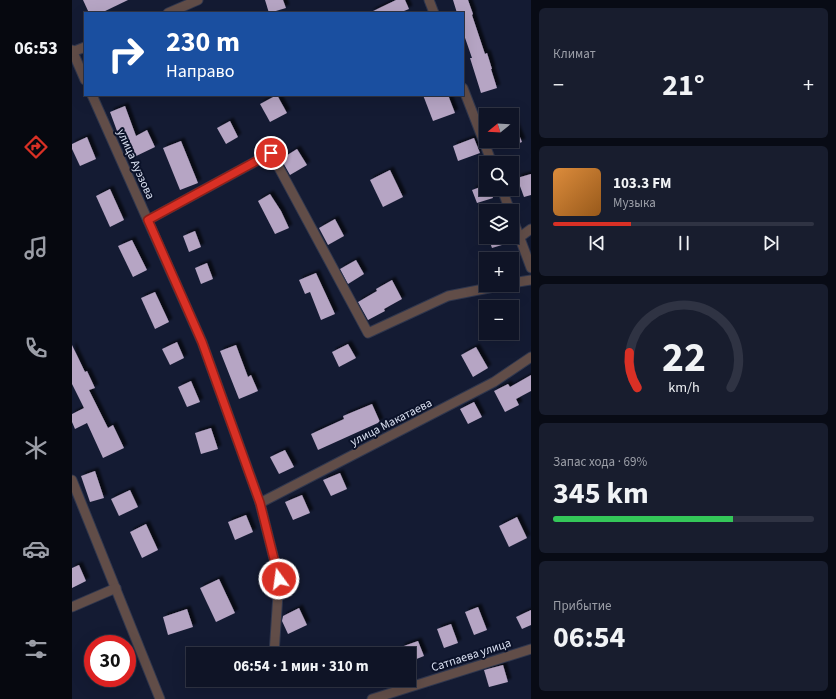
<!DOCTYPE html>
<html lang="ru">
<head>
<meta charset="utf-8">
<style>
	:root { --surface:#0f1426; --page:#181d2e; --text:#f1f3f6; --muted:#9b9ea7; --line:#2f3343; --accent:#d93025 }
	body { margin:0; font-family:"Source Sans 3",sans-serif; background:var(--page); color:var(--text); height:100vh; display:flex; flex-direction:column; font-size:15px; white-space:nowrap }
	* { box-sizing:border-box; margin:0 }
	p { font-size:13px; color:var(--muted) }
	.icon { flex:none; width:22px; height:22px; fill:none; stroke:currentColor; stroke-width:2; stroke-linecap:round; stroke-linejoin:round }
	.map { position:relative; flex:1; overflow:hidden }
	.panel { display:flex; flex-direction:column; gap:8px; padding:8px; background:#080b15; width:305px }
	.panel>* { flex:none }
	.banner { position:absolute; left:12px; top:12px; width:380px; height:84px; border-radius:0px; box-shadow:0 4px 16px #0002,0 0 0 1px var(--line); background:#1a4fa0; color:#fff; overflow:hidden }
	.needle { width:26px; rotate:252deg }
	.fabs { position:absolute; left:407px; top:108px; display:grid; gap:8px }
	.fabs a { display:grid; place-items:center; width:40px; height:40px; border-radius:0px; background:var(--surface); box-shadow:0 4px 16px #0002,0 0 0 1px var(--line); font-size:20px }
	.speed { position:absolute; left:12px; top:635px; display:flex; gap:8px; font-size:20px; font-weight:700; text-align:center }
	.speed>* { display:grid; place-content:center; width:52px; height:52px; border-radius:50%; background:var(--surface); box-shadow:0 4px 16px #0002,0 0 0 1px var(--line); line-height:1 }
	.speed .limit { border:6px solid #d22; background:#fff; color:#111 }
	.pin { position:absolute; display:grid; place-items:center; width:34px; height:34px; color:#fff; margin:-17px; border:2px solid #fff; border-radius:50%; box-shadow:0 1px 4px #0007 }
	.me { position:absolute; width:44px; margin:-22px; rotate:346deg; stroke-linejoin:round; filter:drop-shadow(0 0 3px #0008) }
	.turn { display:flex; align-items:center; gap:14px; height:84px; padding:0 16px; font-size:18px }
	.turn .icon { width:52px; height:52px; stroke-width:2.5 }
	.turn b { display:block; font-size:28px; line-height:34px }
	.big { font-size:30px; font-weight:700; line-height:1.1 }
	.panel .widget { flex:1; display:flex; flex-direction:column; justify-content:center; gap:6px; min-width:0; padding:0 14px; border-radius:6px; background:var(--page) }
	.panel .dial { align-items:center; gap:0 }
	.dial svg { height:104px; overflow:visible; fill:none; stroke:var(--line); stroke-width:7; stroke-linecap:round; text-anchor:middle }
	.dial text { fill:var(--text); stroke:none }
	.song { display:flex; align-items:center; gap:12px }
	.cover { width:48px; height:48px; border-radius:6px; background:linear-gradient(135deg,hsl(30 70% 55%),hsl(30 70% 35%)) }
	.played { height:4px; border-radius:2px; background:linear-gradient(90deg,var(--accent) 30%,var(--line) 30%) }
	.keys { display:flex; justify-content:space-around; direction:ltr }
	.heat { display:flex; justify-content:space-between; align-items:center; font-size:22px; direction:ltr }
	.charge { height:6px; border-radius:3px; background:linear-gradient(90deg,#34c759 69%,var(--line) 0) }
	.trip { position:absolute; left:114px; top:647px; width:230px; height:40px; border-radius:0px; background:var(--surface); box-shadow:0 4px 16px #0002,0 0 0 1px var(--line); font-weight:700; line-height:40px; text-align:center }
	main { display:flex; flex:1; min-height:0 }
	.menu { display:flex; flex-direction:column; width:72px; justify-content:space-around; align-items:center; background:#06080f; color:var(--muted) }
	.menu .icon { width:28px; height:28px }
	.menu .selected { color:var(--accent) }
	.menu b { font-size:18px; color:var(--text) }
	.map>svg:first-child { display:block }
	.building { fill:#b6a5c4; filter:url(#shadow) }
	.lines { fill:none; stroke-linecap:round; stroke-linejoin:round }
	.street-casing { stroke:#30374e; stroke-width:11 }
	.street { stroke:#614d48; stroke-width:9 }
	.route-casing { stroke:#8d1f18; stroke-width:10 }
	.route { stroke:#d93025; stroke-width:7 }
	.labels { text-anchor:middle; stroke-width:4; stroke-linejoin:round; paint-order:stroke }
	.street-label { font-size:12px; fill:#dbe1f2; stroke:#0b1229 }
</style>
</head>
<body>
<main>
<nav class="menu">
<b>06:53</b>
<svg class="icon selected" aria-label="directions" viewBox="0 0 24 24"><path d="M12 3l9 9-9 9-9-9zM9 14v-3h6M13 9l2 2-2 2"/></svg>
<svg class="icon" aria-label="music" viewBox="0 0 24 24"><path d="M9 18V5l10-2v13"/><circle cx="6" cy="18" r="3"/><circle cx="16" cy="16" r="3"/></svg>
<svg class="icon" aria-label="phone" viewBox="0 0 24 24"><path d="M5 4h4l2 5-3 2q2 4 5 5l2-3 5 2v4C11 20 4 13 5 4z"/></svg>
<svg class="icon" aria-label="climate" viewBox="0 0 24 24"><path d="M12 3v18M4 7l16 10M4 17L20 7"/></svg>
<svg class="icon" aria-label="car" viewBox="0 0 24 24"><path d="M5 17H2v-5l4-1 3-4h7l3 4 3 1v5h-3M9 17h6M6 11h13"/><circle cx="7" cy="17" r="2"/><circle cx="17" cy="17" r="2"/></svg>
<svg class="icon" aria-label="filters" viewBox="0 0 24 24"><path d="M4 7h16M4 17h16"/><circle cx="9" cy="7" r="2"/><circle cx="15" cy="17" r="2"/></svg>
</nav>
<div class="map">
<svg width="459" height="699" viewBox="0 0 459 699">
	<defs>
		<filter id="shadow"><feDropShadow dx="3.5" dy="-3.5" stdDeviation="1" flood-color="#0009"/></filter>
	</defs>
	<rect width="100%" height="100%" fill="#141b33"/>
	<g class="building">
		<path d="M11,0h45l-27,13h-12z"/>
		<path d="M193,0h18l3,8 -17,5z"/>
		<path d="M324,0h9l4,9 -10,4h-30z"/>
		<path d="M381,0h15l5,14 -1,1 13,39 2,-1 5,16h-1l6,19 -16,5 -11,-35h2l-9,-26v-19h-6z"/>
		<path d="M205,95l10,18 -17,9 -10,-18z"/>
		<path d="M351,95h25l7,18 -22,8z"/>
		<path d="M53,106l11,30 11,-6 8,17 -23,11 -13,-28 -2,1 -7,-19z"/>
		<path d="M440,118l10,24 -10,4z"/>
		<path d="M158,121l8,16 -12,7 -9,-16z"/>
		<path d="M15,137l9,22 -16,7 -8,-17v-5z"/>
		<path d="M402,138l6,15 -22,8 -5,-15z"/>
		<path d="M109,141l17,42 -18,7 -17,-42z"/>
		<path d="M225,149l10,16 -17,10 -9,-16z"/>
		<path d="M318,170l13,27 -20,10 -13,-27z"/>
		<path d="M459,174v21l-7,2 -7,-19z"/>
		<path d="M414,185v4h4l3,9 -16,5 -5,-13z"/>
		<path d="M38,189l14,31 -14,7 -14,-31z"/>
		<path d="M198,194l11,17 8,17 -14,6 -17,-33z"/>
		<path d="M263,219l9,17 -16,9 -9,-17z"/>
		<path d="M123,231l6,16 -12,5 -6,-16z"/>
		<path d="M416,237h25l2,4 -23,7z"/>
		<path d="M60,240l15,30 -14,7 -15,-31z"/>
		<path d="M284,260l8,14 -16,10 -8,-15z"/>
		<path d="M135,263l6,16 -12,5 -6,-16z"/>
		<path d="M244,273l19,41 -14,6 -11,-28 -5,2 -6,-14z"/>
		<path d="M320,280l10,19 -18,10 1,2 -17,9 -10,-18 19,-11 -1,-2z"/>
		<path d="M83,292l14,30 -14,7 -14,-31z"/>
		<path d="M105,342l7,16 -14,7 -8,-16z"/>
		<path d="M276,344l8,14 -17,9 -7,-15z"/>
		<path d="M0,345l13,27 2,-1 8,17 -6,2 19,38 5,-3 11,23 -21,10 -16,-35 -12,6 -3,-7v-8l12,-6 -12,-24z"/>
		<path d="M164,345l12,32 3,-2 7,16 -19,8 -19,-48z"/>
		<path d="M404,347l12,21 -15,9 -12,-22z"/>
		<path d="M459,375v16l-15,8 3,6 -14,7 -11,-21 14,-7 2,3z"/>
		<path d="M119,381l9,21 -13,5 -9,-20z"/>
		<path d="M402,402l8,15 -14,7 -8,-15z"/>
		<path d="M300,404l8,18 -62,28 -7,-16 33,-15 -1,-3z"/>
		<path d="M139,428l7,21 -17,5 -6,-21z"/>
		<path d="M213,450l9,17 -15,7 -9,-17z"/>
		<path d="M23,471l9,27 -14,4 -9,-26z"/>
		<path d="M268,473l7,16 -16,7 -8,-16z"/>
		<path d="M58,490l8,17 -19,9 -8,-17z"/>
		<path d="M230,495l8,18 -17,7 -8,-18z"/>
		<path d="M174,515l7,17 -18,8 -7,-18z"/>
		<path d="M445,517l10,21 -18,9 -10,-21z"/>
		<path d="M74,524l12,26 -16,8 -12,-26z"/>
		<path d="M7,565l7,16 -14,7v-20z"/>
		<path d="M147,579l16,34 -19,9 -16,-34z"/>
		<path d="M406,607l9,23 -13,5 -9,-23z"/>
		<path d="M227,608l8,17 -19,9 -6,-13 1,-5z"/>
		<path d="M115,609l6,18 -25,8 -5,-18z"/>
		<path d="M459,610v15l-9,4 -6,-12z"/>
		<path d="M379,624l7,19 -14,5 -7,-19z"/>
		<path d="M346,641l6,15 -15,6v-8h-5l-3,-7z"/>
		<path d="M431,665l5,17 -19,5 -5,-17z"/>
	</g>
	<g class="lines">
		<g class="street-casing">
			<g id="street">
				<path d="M357,0l5,13"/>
				<path d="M96,13l30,-13"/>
				<path d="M0,50l13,30"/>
				<path d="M0,52l13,-5"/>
				<path d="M391,88l29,75"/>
				<path d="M20,95l110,247 58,161 19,76 -5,75"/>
				<path d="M430,189l8,22"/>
				<path d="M440,217l19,51"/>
				<path d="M76,220l123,-67 97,180 80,-37 56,-11"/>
				<path d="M448,237l11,-8"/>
				<path d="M440,283l19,-3"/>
				<path d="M0,480l88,219"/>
				<path d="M188,503l234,-121 37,-25"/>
				<path d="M0,607l44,-19"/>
				<path d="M300,699l159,-50"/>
			</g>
		</g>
		<use href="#street" class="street"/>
	</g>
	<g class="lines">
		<g class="route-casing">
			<path id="route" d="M199,153l-123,67 54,122 58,161 19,76"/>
		</g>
		<use href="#route" class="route"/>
	</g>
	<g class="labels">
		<g class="street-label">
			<text transform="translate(64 164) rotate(66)" y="4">улица Ауэзова</text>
			<text transform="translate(319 422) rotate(-27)" y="4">улица Макатаева</text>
			<text transform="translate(399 655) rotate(-18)" y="4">Сатпаева улица</text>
		</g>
	</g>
</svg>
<div class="fabs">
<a><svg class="needle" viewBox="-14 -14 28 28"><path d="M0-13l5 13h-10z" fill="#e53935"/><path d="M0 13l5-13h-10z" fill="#9b9ea7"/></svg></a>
<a><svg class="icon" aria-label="search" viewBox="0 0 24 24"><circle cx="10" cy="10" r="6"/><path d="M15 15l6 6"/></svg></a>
<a><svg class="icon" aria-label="layers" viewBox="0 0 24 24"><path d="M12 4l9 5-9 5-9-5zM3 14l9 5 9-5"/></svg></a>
<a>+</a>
<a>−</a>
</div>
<div class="speed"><div class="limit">30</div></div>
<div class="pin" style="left:199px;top:153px;background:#d93025"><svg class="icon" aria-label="arrive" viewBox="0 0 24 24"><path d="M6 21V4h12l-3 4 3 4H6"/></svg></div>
<svg class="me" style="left:207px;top:579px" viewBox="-20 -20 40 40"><circle r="17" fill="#d93025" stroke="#fff" stroke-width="3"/><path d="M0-11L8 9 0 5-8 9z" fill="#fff"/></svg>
<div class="trip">06:54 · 1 мин · 310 m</div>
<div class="banner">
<div class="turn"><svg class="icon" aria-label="right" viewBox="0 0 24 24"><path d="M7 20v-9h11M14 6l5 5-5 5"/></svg><div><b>230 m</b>Направо</div></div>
</div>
</div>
<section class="panel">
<div class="widget"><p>Климат</p>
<div class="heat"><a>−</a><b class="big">21°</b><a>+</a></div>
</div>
<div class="widget">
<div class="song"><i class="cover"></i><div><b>103.3 FM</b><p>Музыка</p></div></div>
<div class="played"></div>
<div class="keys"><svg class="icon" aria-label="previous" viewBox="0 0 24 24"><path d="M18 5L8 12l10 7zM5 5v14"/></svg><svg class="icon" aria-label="pause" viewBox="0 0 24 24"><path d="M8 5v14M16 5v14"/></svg><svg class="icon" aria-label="next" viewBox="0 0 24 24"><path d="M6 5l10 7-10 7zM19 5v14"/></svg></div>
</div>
<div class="widget dial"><svg viewBox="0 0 100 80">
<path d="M14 69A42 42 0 1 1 86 69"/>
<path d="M14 69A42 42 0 0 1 8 42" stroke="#d93025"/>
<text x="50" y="56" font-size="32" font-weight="700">22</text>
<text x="50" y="72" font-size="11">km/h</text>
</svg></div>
<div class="widget"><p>Запас хода · 69%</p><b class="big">345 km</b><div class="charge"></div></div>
<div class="widget"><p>Прибытие</p><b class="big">06:54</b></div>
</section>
</main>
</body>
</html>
